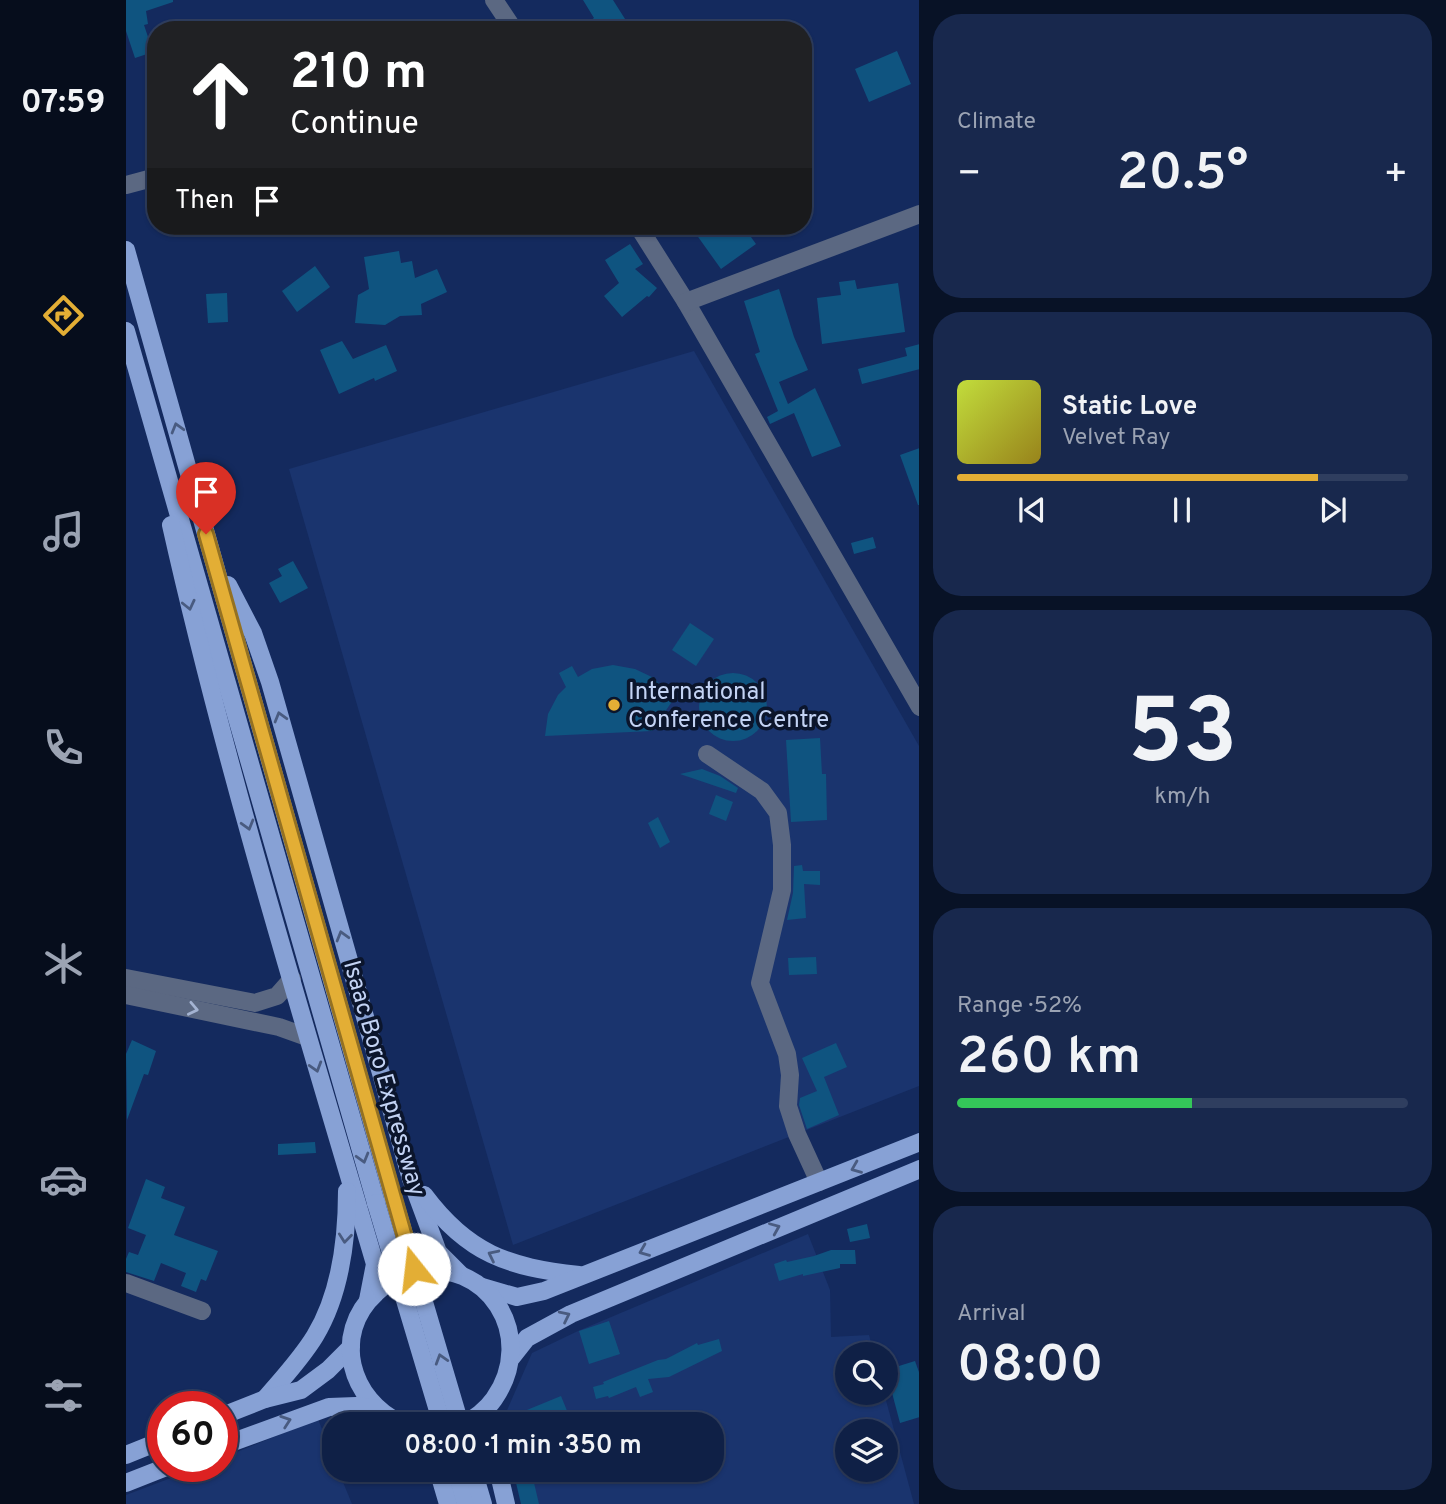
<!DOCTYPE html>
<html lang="en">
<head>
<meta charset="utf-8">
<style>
	:root { --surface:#0f2046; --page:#18284d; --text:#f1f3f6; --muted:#9ba3b3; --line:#2f3e5f; --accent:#e3ae35 }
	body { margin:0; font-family:Overpass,sans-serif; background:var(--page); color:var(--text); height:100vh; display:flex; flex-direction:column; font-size:26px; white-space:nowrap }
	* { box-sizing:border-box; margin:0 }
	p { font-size:23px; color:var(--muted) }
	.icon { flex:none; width:38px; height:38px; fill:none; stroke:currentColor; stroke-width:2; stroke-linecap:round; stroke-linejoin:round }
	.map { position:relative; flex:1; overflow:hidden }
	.drawer { display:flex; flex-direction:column; gap:14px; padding:14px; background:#081226; width:527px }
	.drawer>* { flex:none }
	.guide { position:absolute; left:21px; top:21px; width:665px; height:214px; border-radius:28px; box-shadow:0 2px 5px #0004,0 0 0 2px var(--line); background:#202124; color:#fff; overflow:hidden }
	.tools { position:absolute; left:709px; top:1342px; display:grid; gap:14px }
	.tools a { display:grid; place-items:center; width:63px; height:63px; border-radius:50%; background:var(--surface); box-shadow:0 2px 5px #0004,0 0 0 2px var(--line); font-size:35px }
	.speed { position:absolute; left:21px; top:1391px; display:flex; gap:14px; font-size:35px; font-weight:700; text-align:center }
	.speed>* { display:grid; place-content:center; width:91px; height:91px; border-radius:50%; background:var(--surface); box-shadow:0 2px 5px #0004,0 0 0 2px var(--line); line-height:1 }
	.speed .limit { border:10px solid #d22; background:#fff; color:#111 }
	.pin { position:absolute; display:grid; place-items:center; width:60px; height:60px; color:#fff; margin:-72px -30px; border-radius:50% 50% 50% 0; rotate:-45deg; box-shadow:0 0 7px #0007 }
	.pin .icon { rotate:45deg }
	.me { position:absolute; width:77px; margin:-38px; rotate:344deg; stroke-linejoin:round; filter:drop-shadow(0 0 5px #0008) }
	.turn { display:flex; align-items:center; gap:24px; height:147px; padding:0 28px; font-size:32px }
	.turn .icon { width:91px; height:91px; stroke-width:2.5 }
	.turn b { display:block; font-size:49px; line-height:60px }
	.then { display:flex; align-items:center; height:66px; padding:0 28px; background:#0003; gap:14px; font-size:26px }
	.big { font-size:52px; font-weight:600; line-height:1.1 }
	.drawer .tile { flex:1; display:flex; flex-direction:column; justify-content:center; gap:10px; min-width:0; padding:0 24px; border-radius:28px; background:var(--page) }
	.drawer .dial { align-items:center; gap:0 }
	.dial b { font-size:91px; line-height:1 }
	.song { display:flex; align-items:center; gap:21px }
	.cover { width:84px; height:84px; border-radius:10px; background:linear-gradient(135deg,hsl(70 70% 55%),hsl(50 70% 35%)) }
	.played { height:7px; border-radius:4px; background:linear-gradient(90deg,var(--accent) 80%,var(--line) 80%) }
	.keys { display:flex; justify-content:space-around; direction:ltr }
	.heat { display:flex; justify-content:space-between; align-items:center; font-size:38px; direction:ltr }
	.charge { height:10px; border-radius:5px; background:linear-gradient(90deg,#34c759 52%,var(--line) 0) }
	.trip { position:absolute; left:196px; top:1412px; width:402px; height:70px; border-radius:28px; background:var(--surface); box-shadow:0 2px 5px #0004,0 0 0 2px var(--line); font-weight:600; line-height:70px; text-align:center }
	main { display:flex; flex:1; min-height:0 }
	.dock { display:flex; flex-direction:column; width:126px; justify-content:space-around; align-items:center; background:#060d1c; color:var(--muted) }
	.dock .icon { width:49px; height:49px }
	.dock .active { color:var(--accent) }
	.dock b { font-size:32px; color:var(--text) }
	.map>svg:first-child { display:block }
	.built { fill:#1a346e; fill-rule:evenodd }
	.building { fill:#0f5480 }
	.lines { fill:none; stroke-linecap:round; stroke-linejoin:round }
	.minor { stroke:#5b6882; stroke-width:18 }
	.major { stroke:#87a1d5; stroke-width:18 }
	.major-bridge { stroke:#87a1d5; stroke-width:18 }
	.oneway { stroke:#495b80 }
	.oneway2 { stroke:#a4b3d2 }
	.route-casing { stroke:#947122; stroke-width:18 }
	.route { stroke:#e3ae35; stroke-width:12 }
	.poi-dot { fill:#e3ae35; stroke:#0b152c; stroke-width:2.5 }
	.labels { text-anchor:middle; stroke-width:7; stroke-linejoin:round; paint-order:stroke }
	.poi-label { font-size:24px; fill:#c3d3f4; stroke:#0b152c; text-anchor:start }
	.street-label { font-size:24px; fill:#c3d3f4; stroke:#0b152c }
</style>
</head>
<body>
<main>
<nav class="dock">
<b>07:59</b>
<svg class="icon active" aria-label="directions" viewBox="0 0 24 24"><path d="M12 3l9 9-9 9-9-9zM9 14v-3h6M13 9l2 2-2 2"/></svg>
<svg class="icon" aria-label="music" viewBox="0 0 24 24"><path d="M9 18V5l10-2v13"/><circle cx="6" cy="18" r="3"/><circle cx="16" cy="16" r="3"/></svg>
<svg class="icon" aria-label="phone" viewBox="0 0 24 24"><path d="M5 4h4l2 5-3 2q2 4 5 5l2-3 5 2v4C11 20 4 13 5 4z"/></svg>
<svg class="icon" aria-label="climate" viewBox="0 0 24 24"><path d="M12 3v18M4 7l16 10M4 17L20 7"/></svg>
<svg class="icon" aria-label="car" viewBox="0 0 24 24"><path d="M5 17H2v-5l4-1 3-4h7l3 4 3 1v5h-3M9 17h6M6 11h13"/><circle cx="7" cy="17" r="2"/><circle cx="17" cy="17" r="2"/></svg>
<svg class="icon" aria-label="filters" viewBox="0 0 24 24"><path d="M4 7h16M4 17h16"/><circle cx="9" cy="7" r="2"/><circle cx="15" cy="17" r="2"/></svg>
</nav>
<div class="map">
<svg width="794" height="1504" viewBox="0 0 794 1504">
	<rect width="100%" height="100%" fill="#142a5e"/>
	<g class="built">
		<path d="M568,351l225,395v340l-406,159 -224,-776z"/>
		<path d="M682,1234l22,56 1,47 38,-2 5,19h-27v39h37l30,111h-392l-9,-34h199v-46h-211l31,-71 46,-22zM721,1432h39v38h-39z"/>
		<path d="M192,1419l16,41v10h4l14,34h-226v-9l74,-28 22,-1v-8z"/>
	</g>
	<g class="building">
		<path d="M0,0h47v2l-27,9 2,13 -4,1 9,27 -18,6 -9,-27z"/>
		<path d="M457,0h30l19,30h-56l18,-12z"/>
		<path d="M771,51l14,33 -42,18 -14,-33z"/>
		<path d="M581,226h36l13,18 -35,25 -25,-35z"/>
		<path d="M504,244l13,20 -8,5 22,19 -8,9 -2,-1 -25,21 -18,-21 15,-13 -14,-23z"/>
		<path d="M273,251l2,12 11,-2 3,17 22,-9 10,23 -26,12 1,11 -22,1 -15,9 -30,-2 3,-28 11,-6 -5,-32z"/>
		<path d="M189,266l15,21 -33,25 -15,-21z"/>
		<path d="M729,280l2,9 41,-6 7,49 -83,12 -5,-46 24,-3 -2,-13z"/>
		<path d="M653,289l15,48 14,33 -29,12 9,22 27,-16 26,58 -29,11 -18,-44 -24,11 -3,-7 11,-6 -23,-57 5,-2 -16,-51z"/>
		<path d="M101,293l1,29 -20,1 -2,-29z"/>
		<path d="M216,341l11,18 33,-14 11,26 -22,10 -1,-3 -35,16 -19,-44z"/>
		<path d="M794,344v25l-58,15 -4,-15 49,-13 -2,-8z"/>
		<path d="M794,448v57h-2l-18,-50z"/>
		<path d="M747,537l3,11 -22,6 -3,-11z"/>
		<path d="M167,561l15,27 -28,15 -11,-20 13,-7 -4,-7z"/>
		<path d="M564,623l24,16 -18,27 -24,-16z"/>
		<path d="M487,665l22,4 19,9 15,16 4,6 -21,31 -107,5 3,-22 10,-19 8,-8 -7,-14 13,-7 6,11 14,-8z"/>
		<circle cx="607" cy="707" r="34"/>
		<path d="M694,738l2,36h4l1,46 -36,2 -5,-82z"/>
		<path d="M576,769l18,7 18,12 -2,5 -56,-19z"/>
		<path d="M590,795l17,7 -7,19 -17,-7z"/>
		<path d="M532,817l12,25 -10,6 -12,-25z"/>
		<path d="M676,865l1,6h17v14l-16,-1 2,34 -19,2 6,-27 1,-27z"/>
		<path d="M690,957l1,17 -28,1 -1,-17z"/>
		<path d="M6,1040l24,11 -8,24 -4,-1 -17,46 -1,-66z"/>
		<path d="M710,1043l11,24 -23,10 15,38 -32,14 -8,-24 1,-7 17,-7 -15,-33z"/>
		<path d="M189,1142l1,11 -38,2v-11z"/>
		<path d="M20,1179l19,8 -4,11 24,9 -11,28 44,16 -12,30 -5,-2 -5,13 -15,-6 5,-13 -25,-10 -7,18 -28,-9v-13l3,-7 9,3 8,-20 -18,-7z"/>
		<path d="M741,1224l3,14 -20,4 -3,-13z"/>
		<path d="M705,1250h24l1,14h-16v4l-37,8v-2l-24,7 -5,-17 12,-4 1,2 27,-6z"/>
		<path d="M483,1321l11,33 -31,10 -10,-33z"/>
		<path d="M593,1339l3,12 -53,26 -21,2 5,13 -13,5 -4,-10 -27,11 -1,-2 -12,3 -3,-12 11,-3 -1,-2 55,-22 8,-1 31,-16 1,2z"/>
		<path d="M789,1361l5,14v42l-20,6 -14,-53z"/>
		<path d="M435,1396l9,22 -12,6 -3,-7 -19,7h-43z"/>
		<path d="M387,1470h18l8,34h-18z"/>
	</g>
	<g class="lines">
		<g class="minor">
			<path d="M368,0l20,30"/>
			<path d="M0,185l30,-8"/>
			<path d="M512,226l48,76 234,405"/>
			<path d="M560,302l234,-88"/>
			<path d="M581,754l55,37 16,22 4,32v45l-22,93 27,71 3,21 -2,31 9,28 22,48"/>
			<path d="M0,978l129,25 22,-7 15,-17"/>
			<path d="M0,995l153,32 28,10"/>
			<path d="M0,1283l76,28"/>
		</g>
		<g class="major">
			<path d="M0,250l267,947"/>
			<path d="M0,331l250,872"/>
			<path d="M45,525c56,249 132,494 204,739l-7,36"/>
			<path d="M102,585l25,48 17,49 141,497 27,73 22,22"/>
			<path d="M298,1195c44,59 84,72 155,80"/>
			<path d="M356,1287l35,10 27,-6 376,-149"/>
			<path d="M386,1357l15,-19 44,-24 349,-145"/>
			<path d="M139,1399c17,-20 36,-40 50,-63 26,-43 32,-96 32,-145"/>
			<path d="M96,1416l43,-17 36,-9 27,-20 23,-23"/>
			<path d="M276,1424c-52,-23 -71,-90 -26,-131 10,-10 23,-19 36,-21 76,-16 126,64 82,127 -7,10 -20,21 -33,25"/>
			<path d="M96,1446l107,-39 27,-1 22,3"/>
			<path d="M0,1455l37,-15"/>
			<path d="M312,1470l10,34"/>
			<path d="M330,1470l10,34"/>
			<path d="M347,1470l10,34"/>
			<path d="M372,1470l8,34"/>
			<path d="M0,1483l43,-17"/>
		</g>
		<g class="major-bridge">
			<path d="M267,1197l67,227"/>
			<path d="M250,1203l66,221"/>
		</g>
	</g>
	<defs><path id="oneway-chevron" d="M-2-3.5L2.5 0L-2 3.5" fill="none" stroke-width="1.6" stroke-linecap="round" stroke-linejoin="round" transform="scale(1.75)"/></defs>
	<g class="oneway">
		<use href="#oneway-chevron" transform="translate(51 428) rotate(-106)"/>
		<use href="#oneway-chevron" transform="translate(63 605) rotate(77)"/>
		<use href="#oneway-chevron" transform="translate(154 717) rotate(-106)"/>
		<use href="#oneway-chevron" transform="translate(122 825) rotate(74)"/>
		<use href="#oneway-chevron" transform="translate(216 936) rotate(-106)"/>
		<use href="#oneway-chevron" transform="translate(190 1067) rotate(73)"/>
		<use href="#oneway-chevron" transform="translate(237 1158) rotate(74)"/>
		<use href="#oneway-chevron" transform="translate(730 1168) rotate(158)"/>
		<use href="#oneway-chevron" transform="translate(649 1228) rotate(-23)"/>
		<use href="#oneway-chevron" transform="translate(219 1238) rotate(96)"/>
		<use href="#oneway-chevron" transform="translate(518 1251) rotate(158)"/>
		<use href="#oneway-chevron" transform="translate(367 1255) rotate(-154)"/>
		<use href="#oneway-chevron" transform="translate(439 1316) rotate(-26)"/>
		<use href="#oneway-chevron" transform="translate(315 1359) rotate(-107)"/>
		<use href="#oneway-chevron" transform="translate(160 1421) rotate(-19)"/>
	</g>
	<use class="oneway2" href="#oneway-chevron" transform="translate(67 1009) rotate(12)"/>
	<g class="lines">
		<g class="route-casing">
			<path id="route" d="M80,534l208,735"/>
		</g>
		<use href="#route" class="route"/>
	</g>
	<circle class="poi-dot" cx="488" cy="705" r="7"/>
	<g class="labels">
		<g class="poi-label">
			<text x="502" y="699">International<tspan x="502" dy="28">Conference Centre</tspan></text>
		</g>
		<g class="street-label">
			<text transform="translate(259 1078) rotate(74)" y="8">Isaac Boro Expressway</text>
		</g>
	</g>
</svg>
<div class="tools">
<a><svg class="icon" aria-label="search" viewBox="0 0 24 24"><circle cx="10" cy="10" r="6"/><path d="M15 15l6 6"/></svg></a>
<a><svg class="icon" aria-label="layers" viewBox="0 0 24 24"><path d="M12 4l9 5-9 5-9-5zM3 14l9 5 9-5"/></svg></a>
</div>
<div class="speed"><div class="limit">60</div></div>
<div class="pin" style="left:80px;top:534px;background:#d93025"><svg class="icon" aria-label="arrive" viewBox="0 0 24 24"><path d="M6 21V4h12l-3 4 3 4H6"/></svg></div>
<svg class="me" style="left:288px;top:1269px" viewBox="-20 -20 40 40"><circle r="19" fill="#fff"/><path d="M0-13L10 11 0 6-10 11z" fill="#e3ae35"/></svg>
<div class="trip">08:00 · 1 min · 350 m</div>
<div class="guide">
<div class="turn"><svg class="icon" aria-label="ahead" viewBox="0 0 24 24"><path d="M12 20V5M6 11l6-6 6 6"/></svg><div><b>210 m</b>Continue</div></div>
<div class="then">Then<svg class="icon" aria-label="arrive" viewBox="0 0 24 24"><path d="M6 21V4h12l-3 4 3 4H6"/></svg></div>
</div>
</div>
<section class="drawer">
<div class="tile"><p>Climate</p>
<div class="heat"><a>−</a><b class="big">20.5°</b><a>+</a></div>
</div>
<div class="tile">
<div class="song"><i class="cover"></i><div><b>Static Love</b><p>Velvet Ray</p></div></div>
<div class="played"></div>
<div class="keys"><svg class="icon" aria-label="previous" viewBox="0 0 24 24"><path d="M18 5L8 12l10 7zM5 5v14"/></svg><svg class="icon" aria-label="pause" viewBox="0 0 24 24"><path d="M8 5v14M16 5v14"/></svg><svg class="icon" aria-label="next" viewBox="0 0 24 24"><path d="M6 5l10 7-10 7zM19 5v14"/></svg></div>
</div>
<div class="tile dial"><b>53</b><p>km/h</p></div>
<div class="tile"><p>Range · 52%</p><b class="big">260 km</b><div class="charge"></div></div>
<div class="tile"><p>Arrival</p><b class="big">08:00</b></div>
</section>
</main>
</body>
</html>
